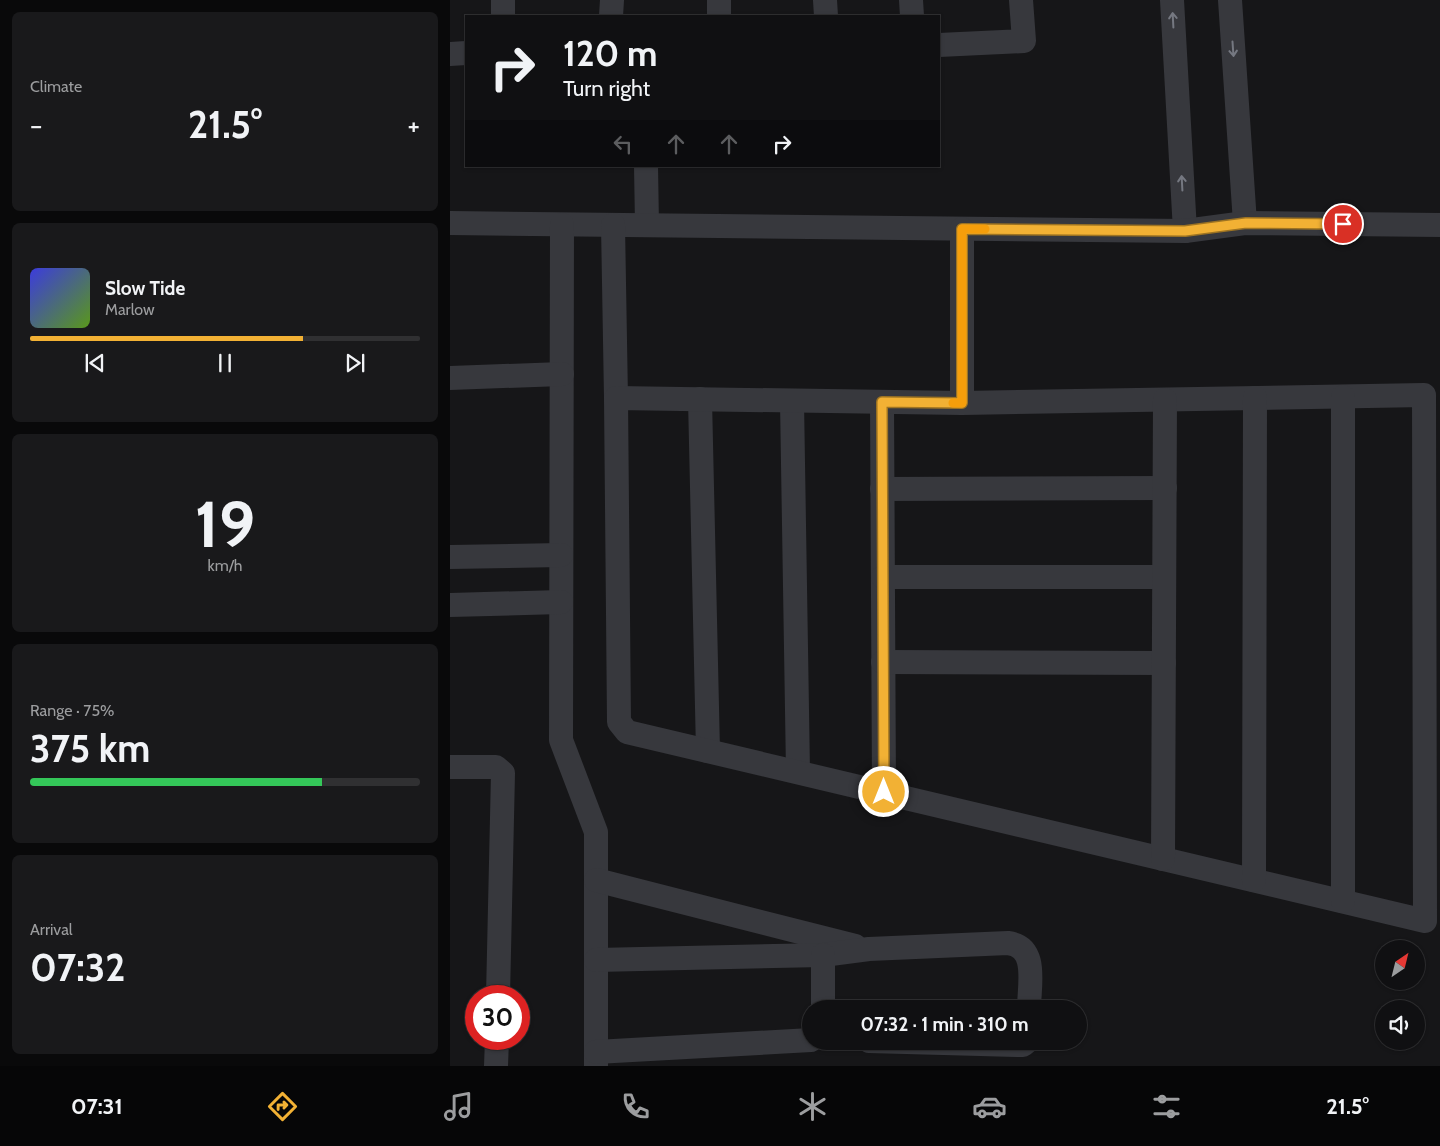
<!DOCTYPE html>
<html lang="en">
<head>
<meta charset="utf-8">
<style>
	:root { --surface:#101012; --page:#19191b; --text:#f1f3f6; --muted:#9c9d9f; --line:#303032; --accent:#f2b134 }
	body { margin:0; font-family:Cabin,sans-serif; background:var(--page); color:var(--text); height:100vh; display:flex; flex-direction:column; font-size:19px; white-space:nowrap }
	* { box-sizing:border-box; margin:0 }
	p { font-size:16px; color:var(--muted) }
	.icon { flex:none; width:28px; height:28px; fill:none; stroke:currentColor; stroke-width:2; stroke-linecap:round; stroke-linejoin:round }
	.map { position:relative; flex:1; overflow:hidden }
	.drawer { display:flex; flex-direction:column; gap:12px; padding:12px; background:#09090a; width:450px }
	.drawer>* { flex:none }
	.guide { position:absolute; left:15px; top:15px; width:475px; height:152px; border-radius:0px; box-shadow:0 1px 4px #0004,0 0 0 1px var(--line); background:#101012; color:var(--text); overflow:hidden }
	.needle { width:32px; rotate:35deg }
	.tools { position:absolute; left:925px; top:940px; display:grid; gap:10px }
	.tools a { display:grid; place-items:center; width:50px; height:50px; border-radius:50%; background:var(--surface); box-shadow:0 1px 4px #0004,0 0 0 1px var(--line); font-size:25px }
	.speed { position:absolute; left:15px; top:985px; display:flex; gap:10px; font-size:25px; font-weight:700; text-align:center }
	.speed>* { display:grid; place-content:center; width:65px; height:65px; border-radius:50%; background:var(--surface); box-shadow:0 1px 4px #0004,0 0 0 1px var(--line); line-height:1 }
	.speed .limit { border:8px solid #d22; background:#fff; color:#111 }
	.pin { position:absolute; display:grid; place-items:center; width:42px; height:42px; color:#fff; margin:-21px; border:2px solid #fff; border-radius:50%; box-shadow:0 1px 5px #0007 }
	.me { position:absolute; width:55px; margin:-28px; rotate:0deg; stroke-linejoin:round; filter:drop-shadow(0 0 4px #0008) }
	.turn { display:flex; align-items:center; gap:18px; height:105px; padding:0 15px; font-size:22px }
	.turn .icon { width:65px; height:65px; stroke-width:2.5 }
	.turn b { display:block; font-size:35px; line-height:42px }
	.lanes { display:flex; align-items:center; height:48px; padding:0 15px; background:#0003; justify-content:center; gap:25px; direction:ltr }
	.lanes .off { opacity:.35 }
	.big { font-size:38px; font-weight:700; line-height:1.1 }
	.drawer .widget { flex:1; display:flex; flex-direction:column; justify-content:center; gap:8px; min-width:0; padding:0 18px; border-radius:8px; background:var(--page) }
	.drawer .dial { align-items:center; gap:0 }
	.dial b { font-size:65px; line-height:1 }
	.song { display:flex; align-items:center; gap:15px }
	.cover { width:60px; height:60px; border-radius:8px; background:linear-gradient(135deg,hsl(240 70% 55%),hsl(90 70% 35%)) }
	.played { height:5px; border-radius:2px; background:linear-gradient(90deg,var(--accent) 70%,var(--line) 70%) }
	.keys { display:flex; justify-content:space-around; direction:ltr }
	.heat { display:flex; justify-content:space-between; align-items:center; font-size:28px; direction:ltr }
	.charge { height:8px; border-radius:4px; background:linear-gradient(90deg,#34c759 75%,var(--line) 0) }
	.trip { position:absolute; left:352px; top:1000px; width:285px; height:50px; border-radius:25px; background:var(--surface); box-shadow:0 1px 4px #0004,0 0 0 1px var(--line); font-weight:700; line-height:50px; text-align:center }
	.menu { display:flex; height:80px; justify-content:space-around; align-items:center; background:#060607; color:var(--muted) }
	.menu .icon { width:35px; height:35px }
	.menu .selected { color:var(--accent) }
	.menu b { font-size:22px; color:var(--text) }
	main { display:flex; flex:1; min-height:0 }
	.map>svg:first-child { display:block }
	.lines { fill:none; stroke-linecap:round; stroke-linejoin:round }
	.street { stroke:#37383d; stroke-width:24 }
	.oneway { stroke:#757881 }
	.route-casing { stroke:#9d7322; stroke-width:12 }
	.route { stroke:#f2b134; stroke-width:9 }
	.slow { stroke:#f59e0b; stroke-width:9 }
</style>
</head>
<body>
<main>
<section class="drawer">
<div class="widget"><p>Climate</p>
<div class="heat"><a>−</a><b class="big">21.5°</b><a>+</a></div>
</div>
<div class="widget">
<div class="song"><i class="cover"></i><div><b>Slow Tide</b><p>Marlow</p></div></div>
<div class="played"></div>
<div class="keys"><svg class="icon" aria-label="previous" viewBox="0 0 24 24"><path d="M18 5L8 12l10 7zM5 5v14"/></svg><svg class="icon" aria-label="pause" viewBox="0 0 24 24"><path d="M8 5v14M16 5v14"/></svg><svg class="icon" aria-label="next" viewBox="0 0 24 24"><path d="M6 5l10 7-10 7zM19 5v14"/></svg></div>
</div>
<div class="widget dial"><b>19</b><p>km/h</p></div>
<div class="widget"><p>Range · 75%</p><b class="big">375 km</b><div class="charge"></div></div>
<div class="widget"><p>Arrival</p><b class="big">07:32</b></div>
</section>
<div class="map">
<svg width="990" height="1066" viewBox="0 0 990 1066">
	<rect width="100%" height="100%" fill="#161618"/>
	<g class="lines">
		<g class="street">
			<path d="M53,0v16"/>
			<path d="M269,0v16"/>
			<path d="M375,0l1,16"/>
			<path d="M461,0l1,16"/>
			<path d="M722,0l13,231"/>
			<path d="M780,0l15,223"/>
			<path d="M161,16l1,-16"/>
			<path d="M489,45l85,-4 -3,-41"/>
			<path d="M0,54l16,-1"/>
			<path d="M196,166l1,59"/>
			<path d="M0,223l735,8 60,-8 195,2"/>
			<path d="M112,225l-1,515 35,92v234"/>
			<path d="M163,225l3,173"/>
			<path d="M0,378l112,-4"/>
			<path d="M250,399l8,352"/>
			<path d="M342,401l6,371"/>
			<path d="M432,402l2,390"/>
			<path d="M512,403l-346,-5 3,324 8,10 798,189 -1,-526 -462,8v-174"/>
			<path d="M432,489l283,-1"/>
			<path d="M0,557l111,-2"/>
			<path d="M433,577h281"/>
			<path d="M0,605l111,-3"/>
			<path d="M433,662l281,1"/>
			<path d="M0,767h46l7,6 -5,223"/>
			<path d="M713,859l2,-459"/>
			<path d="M146,880l259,66"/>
			<path d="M804,880l1,-482"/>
			<path d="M893,901v-504"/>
			<path d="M146,960l227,-5 46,-6 139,-6c31,4 21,42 21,66"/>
			<path d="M373,1009v-54"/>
			<path d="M419,1041l148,4h6l5,-4"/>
			<path d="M146,1052l215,-12"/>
			<path d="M46,1066l1,-27"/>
		</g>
	</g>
	<defs><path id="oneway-shaft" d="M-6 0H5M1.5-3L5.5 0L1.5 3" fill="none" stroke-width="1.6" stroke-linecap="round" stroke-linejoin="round" transform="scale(1.25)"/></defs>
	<g class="oneway">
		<use href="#oneway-shaft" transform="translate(723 20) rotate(-93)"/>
		<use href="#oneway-shaft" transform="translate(783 49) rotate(86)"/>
		<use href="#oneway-shaft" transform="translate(732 183) rotate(-93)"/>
	</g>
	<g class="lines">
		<g class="route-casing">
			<path id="route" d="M434,792l-2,-390 80,1v-174l223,2 61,-8 97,1"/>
		</g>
		<use href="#route" class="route"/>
		<path class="slow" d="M503,403h9v-174h23"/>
	</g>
</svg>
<div class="tools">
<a><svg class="needle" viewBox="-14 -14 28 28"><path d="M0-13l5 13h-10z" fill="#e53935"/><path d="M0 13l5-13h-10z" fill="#9c9d9f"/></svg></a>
<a><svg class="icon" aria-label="sound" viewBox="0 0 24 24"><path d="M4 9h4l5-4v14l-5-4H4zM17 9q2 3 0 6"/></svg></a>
</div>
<div class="speed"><div class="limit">30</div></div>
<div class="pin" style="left:893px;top:224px;background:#d93025"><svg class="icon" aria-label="arrive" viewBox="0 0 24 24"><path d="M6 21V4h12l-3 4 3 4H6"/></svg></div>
<svg class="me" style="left:434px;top:792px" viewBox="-20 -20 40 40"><circle r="17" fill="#f2b134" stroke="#fff" stroke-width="3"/><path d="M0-11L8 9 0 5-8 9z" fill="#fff"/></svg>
<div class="trip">07:32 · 1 min · 310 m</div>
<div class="guide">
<div class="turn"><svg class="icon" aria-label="right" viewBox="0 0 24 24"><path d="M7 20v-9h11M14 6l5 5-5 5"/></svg><div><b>120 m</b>Turn right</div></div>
<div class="lanes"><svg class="icon off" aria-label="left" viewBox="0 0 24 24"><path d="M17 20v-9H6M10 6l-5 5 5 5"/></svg><svg class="icon off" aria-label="ahead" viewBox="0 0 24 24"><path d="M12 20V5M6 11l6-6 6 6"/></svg><svg class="icon off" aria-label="ahead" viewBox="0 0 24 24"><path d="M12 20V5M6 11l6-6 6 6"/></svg><svg class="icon" aria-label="right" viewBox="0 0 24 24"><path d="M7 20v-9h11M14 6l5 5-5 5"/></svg></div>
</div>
</div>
</main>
<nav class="menu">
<b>07:31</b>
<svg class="icon selected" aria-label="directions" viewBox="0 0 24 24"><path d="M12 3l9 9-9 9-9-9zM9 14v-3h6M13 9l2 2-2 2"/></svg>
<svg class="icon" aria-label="music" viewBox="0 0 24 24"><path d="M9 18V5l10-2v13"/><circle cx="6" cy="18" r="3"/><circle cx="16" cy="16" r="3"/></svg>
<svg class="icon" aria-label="phone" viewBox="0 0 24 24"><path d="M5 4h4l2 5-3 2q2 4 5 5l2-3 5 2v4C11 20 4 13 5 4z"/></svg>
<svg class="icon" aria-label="climate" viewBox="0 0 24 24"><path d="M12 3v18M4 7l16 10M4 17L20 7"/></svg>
<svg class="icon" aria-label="car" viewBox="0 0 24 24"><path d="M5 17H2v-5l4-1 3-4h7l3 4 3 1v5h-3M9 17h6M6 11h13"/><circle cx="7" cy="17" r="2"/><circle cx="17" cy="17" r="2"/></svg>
<svg class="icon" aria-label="filters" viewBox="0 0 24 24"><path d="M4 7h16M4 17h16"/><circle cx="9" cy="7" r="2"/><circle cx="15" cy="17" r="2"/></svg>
<b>21.5°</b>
</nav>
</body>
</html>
